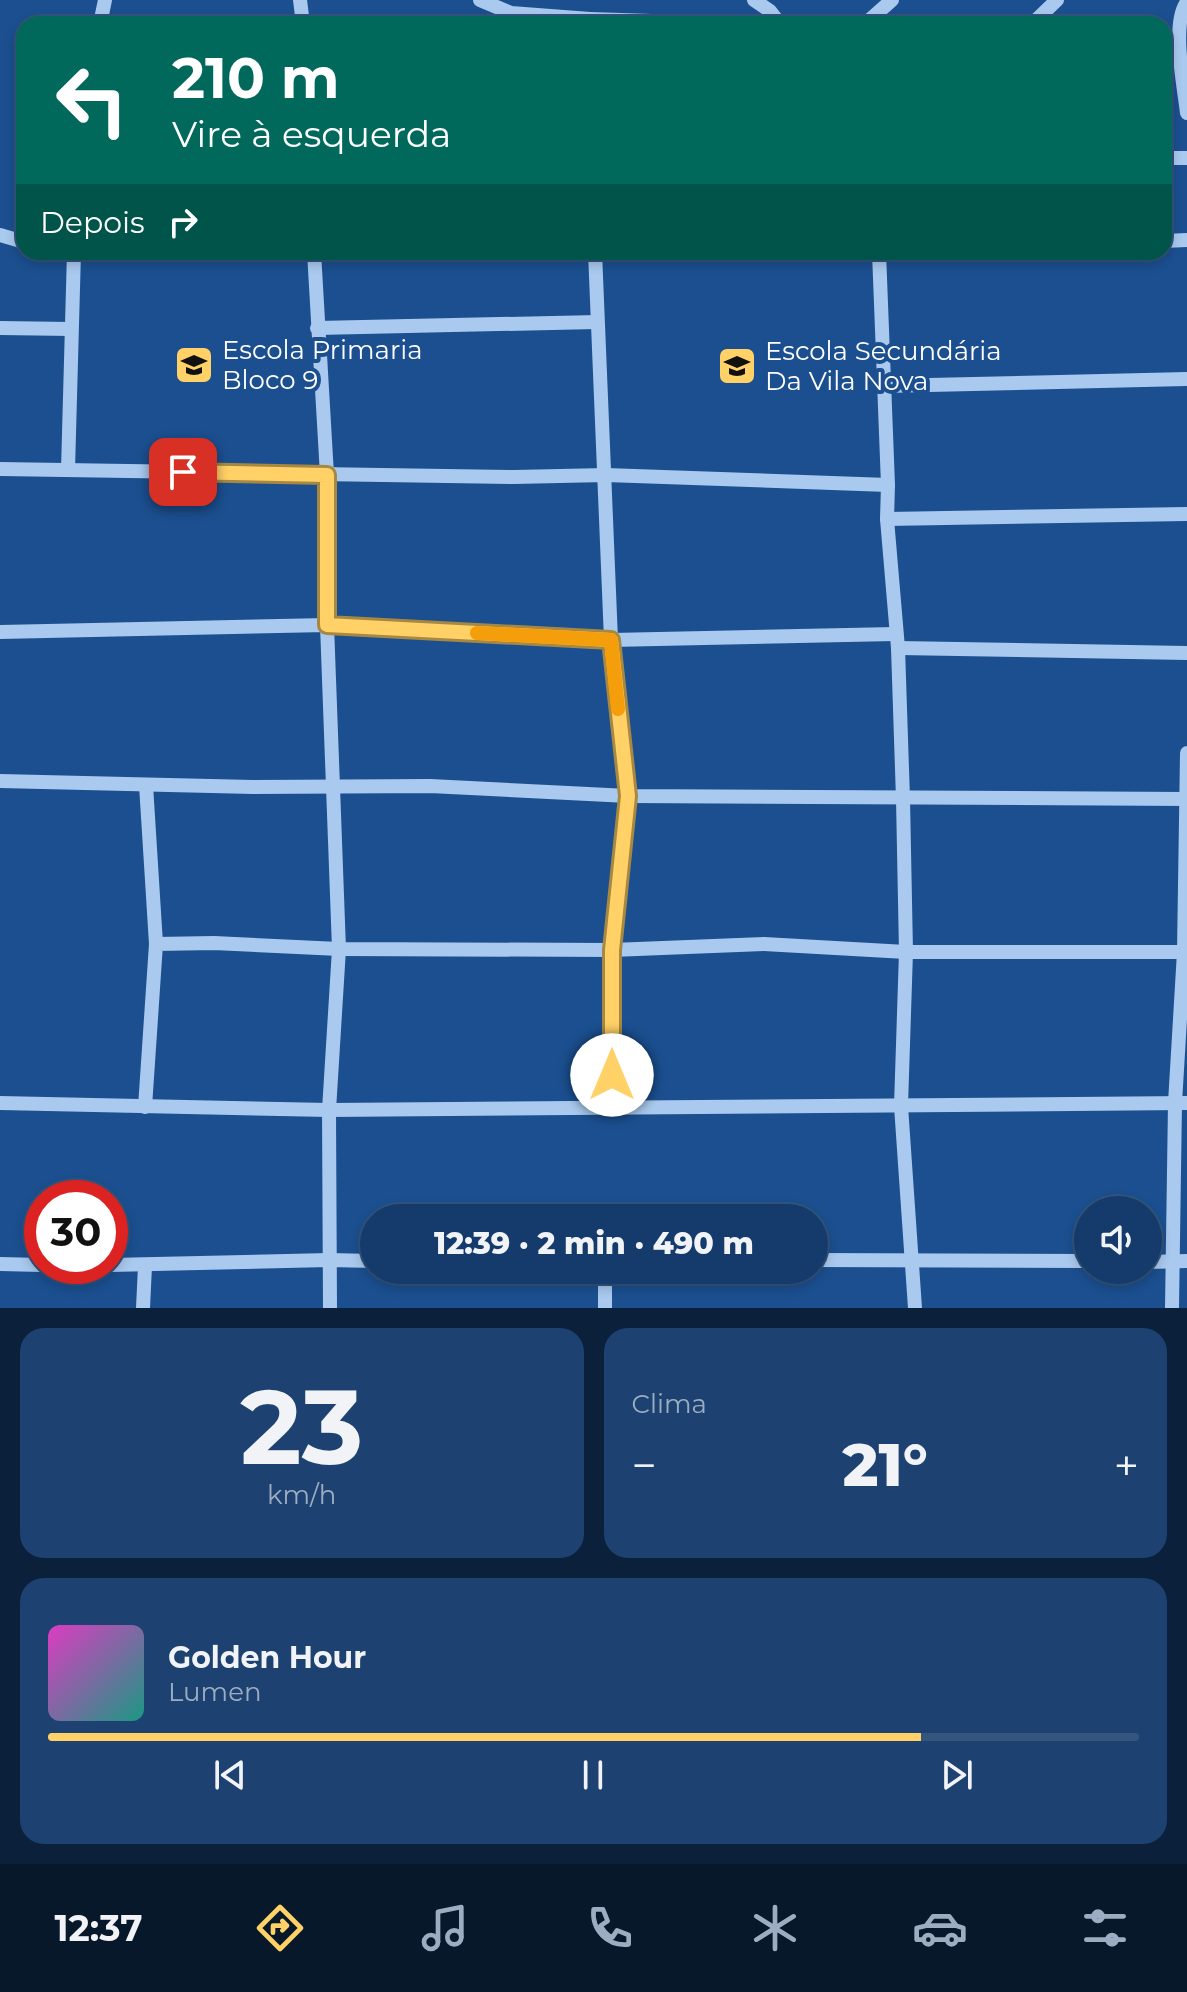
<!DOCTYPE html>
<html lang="pt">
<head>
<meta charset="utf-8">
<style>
	:root { --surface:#143b6b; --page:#1d4271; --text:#f1f3f6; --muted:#9dadc1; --line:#33557e; --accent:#ffd166 }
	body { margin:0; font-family:Montserrat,sans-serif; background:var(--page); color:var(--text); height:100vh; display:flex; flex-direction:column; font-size:30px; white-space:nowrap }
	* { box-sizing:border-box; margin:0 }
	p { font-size:26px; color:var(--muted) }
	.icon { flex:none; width:44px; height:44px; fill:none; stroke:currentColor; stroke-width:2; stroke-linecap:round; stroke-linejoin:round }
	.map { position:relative; height:1308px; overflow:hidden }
	.side { display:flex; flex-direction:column; gap:20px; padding:20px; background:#0b203b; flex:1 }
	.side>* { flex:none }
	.top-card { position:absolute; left:16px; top:16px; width:1156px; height:244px; border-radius:24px; box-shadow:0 4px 12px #0003,0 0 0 2px var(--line); background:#00695c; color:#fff; overflow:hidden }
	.controls { position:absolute; left:1074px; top:1196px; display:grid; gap:16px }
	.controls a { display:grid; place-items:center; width:88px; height:88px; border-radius:50%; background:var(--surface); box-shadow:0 4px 12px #0003,0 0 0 2px var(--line); font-size:40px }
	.speed { position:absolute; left:24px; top:1180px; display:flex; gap:16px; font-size:40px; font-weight:700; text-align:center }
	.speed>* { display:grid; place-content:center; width:104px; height:104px; border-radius:50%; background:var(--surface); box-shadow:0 4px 12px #0003,0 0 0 2px var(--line); line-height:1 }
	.speed .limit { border:12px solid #d22; background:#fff; color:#111 }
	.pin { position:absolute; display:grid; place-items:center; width:68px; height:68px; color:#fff; margin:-34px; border-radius:16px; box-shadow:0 4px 12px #0006 }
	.me { position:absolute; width:88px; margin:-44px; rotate:0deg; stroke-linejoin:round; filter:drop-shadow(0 0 6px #0008) }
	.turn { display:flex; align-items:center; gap:28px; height:168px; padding:0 24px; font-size:36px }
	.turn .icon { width:104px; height:104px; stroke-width:2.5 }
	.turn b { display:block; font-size:56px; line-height:68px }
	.then { display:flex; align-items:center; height:76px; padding:0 24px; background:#0003; gap:16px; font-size:30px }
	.big { font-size:60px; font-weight:800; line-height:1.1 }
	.side .widget { flex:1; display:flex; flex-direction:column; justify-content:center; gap:12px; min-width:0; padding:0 28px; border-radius:24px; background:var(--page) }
	.side .dial { align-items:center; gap:0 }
	.dial b { font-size:104px; line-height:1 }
	.song { display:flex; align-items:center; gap:24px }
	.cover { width:96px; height:96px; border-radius:12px; background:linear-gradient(135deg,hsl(310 70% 55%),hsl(170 70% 35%)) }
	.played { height:8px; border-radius:4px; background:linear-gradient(90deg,var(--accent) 80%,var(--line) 80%) }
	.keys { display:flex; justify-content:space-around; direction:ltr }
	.heat { display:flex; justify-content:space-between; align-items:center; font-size:44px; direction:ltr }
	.side .tiles { flex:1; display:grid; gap:20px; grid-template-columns:1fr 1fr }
	.widget:last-child { grid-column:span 2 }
	.trip { position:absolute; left:360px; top:1204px; width:468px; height:80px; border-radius:40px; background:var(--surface); box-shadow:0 4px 12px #0003,0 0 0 2px var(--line); font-weight:800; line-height:80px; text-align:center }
	.tabs { display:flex; height:128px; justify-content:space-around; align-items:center; background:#08182b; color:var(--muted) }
	.tabs .icon { width:56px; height:56px }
	.tabs .on { color:var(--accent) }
	.tabs b { font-size:36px; color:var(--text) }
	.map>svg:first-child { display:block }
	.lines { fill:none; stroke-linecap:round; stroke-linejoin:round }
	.minor { stroke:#a9c9ee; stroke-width:14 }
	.route-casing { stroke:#a68842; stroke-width:20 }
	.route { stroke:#ffd166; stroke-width:14 }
	.slow { stroke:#f59e0b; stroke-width:14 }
	.labels { text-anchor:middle; stroke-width:8; stroke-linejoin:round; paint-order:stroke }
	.poi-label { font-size:26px; fill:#fff; stroke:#1b4f8f; text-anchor:start }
</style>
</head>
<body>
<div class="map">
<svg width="1187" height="1308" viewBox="0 0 1187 1308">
	<rect width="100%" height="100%" fill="#1b4f8f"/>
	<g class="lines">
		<g class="minor">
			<path d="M300,0l3,24"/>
			<path d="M480,0l31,13 79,6v5"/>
			<path d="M754,0l16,11 10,13"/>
			<path d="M1187,2c-16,21 -3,84 0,111"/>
			<path d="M590,19l62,2"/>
			<path d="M100,24l5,-24"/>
			<path d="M865,24l27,-24"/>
			<path d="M1032,24l25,-24"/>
			<path d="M1164,158h23"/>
			<path d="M0,235l24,7"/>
			<path d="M1164,241l23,-1"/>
			<path d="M314,252l13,223v150l12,324 -10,161 1,198"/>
			<path d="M595,252l16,388 17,156 -16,154v156"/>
			<path d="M879,252l9,233 -1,34 11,129 5,151 3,153 -5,154 14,202"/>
			<path d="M0,328l71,1"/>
			<path d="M317,328l280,-6"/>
			<path d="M884,386l303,-7"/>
			<path d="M0,469l514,8 92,-2 282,10"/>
			<path d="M68,470l6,-218"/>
			<path d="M887,519l300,-5"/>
			<path d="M0,632l327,-7 284,15 284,-6"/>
			<path d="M898,648l289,5"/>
			<path d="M0,781l253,6 177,-1 198,10 559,3"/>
			<path d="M146,785l10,159"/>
			<path d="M0,1103l329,7 858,-7"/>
			<path d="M145,1107l11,-163 58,-1 125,6 273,1 152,-6 142,8h281"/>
			<path d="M814,1260l274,1"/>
			<path d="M1148,1262l39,-1"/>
			<path d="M0,1264l42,1"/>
			<path d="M110,1265l219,-5 45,1"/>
			<path d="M143,1308l2,-42"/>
			<path d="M605,1308v-38"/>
			<path d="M1172,1308l3,-205 9,-151 3,-199"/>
		</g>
	</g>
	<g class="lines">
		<g class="route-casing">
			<path id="route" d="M183,472l144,3v150l284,15 17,156 -16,154v125"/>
		</g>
		<use href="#route" class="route"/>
		<path class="slow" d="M477,633l134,7 7,69"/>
	</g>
	<defs>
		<g id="school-square" transform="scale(2)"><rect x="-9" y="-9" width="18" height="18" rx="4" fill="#ffd166" stroke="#1b4f8f"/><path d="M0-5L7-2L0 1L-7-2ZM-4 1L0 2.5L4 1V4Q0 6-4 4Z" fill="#111"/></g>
	</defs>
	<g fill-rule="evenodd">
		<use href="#school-square" x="194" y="365"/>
		<use href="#school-square" x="737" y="366"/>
	</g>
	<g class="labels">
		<g class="poi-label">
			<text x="222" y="359">Escola Primaria<tspan x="222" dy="30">Bloco 9</tspan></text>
			<text x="765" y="360">Escola Secundária<tspan x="765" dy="30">Da Vila Nova</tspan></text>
		</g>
	</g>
</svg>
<div class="controls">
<a><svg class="icon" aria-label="sound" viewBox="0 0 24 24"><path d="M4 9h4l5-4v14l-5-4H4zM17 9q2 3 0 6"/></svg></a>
</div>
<div class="speed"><div class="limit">30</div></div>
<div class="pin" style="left:183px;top:472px;background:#d93025"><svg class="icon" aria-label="arrive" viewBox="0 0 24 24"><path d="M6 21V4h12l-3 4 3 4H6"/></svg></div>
<svg class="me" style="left:612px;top:1075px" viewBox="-20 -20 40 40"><circle r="19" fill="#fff"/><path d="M0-13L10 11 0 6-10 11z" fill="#ffd166"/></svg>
<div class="trip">12:39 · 2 min · 490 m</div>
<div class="top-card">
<div class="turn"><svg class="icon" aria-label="left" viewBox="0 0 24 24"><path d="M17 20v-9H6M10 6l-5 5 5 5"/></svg><div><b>210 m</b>Vire à esquerda</div></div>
<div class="then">Depois<svg class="icon" aria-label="right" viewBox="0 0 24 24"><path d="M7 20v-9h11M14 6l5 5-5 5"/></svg></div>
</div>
</div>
<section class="side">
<div class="tiles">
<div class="widget dial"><b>23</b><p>km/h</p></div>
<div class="widget"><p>Clima</p>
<div class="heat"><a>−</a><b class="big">21°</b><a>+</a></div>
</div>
<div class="widget">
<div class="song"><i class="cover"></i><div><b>Golden Hour</b><p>Lumen</p></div></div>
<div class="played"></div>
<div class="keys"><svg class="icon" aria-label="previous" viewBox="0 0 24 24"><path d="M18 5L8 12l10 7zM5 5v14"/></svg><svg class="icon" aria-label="pause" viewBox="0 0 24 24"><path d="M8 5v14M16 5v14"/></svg><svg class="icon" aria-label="next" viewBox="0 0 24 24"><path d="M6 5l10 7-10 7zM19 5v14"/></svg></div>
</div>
</div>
</section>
<nav class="tabs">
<b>12:37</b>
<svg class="icon on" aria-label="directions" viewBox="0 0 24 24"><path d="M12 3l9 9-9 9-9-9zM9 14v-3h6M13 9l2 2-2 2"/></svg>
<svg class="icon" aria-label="music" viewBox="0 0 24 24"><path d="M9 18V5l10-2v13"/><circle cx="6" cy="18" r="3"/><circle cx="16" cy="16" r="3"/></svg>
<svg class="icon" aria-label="phone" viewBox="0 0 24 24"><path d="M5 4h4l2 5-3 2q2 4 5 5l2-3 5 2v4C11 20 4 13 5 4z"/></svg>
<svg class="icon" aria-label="climate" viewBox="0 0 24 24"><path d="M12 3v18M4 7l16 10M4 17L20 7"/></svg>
<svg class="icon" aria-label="car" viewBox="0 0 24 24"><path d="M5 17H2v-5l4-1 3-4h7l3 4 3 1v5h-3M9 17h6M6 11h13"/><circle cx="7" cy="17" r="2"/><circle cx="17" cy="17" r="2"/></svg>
<svg class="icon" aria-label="filters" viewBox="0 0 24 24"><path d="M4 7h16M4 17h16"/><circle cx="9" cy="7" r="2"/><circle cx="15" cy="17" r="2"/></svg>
</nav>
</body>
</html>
